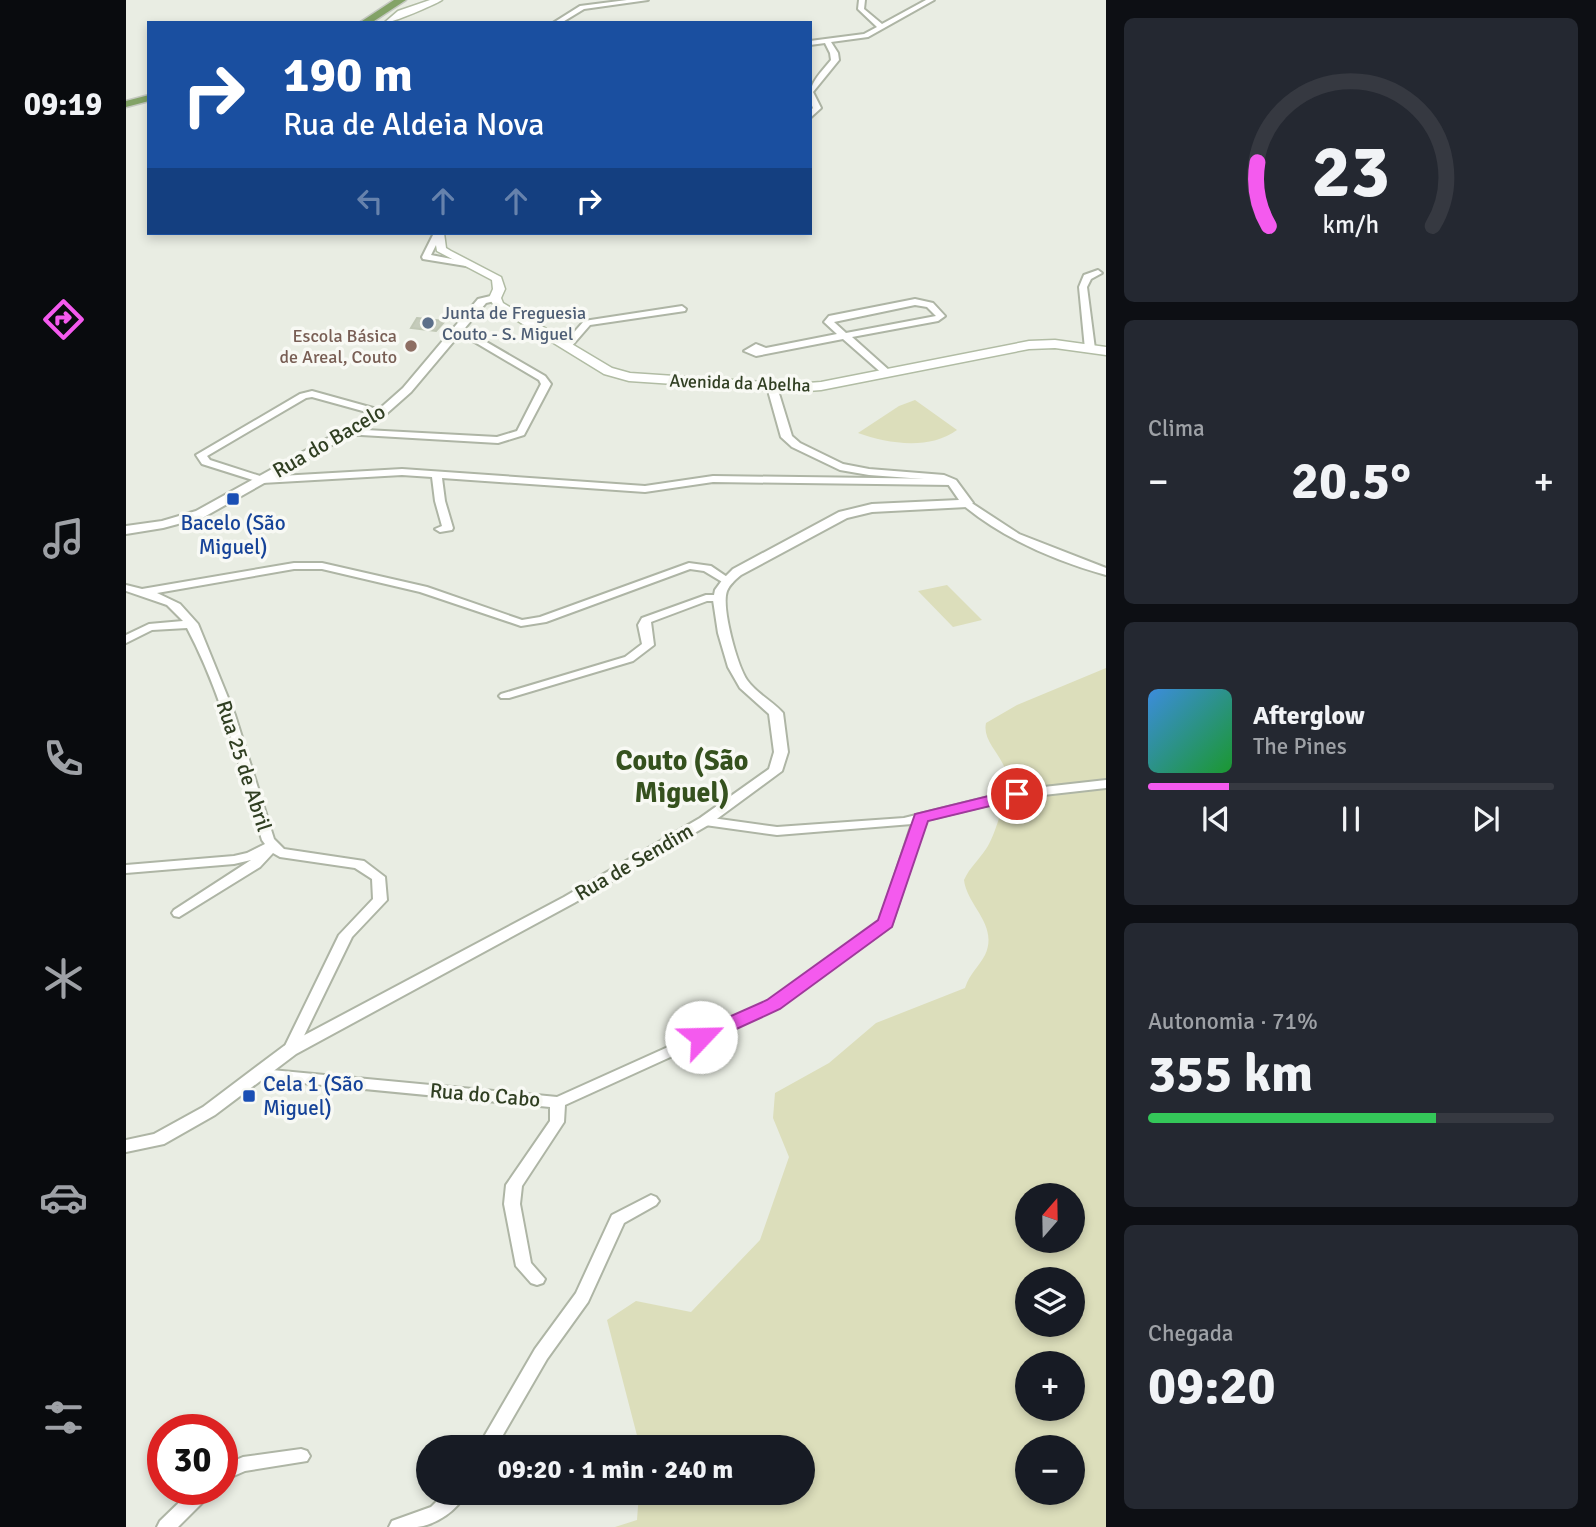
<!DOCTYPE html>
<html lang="pt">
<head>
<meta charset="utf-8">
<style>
	:root { --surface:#171b24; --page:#242831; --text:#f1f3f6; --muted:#9ea1a6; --line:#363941; --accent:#f45aee }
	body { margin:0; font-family:Signika,sans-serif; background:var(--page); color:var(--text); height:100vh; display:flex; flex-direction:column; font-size:26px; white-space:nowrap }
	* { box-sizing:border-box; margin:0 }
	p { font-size:23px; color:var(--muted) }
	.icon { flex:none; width:38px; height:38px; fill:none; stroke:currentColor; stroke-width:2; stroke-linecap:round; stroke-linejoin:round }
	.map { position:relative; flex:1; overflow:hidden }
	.details { display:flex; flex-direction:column; gap:18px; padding:18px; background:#0d0f14; width:490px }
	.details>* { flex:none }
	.top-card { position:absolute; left:21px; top:21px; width:665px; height:214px; border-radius:0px; box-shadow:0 4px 10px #0003; background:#1a4fa0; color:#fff; overflow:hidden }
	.needle { width:46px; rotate:20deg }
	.controls { position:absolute; left:889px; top:1183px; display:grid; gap:14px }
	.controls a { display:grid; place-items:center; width:70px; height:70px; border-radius:50%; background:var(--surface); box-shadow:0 4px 10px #0003; font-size:35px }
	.speed { position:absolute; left:21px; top:1414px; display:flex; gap:14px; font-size:35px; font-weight:700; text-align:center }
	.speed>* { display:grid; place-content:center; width:91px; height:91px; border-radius:50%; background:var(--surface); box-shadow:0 4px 10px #0003; line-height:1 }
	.speed .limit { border:10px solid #d22; background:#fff; color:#111 }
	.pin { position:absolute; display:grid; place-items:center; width:60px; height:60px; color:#fff; margin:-30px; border:4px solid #fff; border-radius:50%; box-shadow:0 2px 7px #0007 }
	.me { position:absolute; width:77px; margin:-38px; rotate:66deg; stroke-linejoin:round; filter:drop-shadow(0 0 5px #0008) }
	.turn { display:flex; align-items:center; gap:24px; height:147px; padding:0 21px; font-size:32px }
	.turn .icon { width:91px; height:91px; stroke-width:2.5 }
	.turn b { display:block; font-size:49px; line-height:60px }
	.lanes { display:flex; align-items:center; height:66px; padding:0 21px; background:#0003; justify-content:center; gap:35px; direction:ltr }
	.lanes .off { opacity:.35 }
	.big { font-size:52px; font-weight:700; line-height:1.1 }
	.details .tile { flex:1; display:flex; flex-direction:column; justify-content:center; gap:10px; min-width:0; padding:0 24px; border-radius:10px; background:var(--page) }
	.details .dial { align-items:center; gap:0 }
	.dial svg { height:182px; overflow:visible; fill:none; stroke:var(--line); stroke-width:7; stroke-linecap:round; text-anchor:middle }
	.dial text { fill:var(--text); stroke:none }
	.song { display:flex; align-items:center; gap:21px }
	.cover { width:84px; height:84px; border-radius:10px; background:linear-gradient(135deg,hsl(210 70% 55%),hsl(130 70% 35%)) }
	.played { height:7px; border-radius:4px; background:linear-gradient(90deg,var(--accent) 20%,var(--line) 20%) }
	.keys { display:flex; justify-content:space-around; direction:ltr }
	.heat { display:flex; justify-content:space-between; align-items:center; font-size:38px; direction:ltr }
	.charge { height:10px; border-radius:5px; background:linear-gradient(90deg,#34c759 71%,var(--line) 0) }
	.trip { position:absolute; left:290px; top:1435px; width:399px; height:70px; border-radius:35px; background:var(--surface); box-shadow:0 4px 10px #0003; font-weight:700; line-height:70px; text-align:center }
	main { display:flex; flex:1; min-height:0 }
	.tab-bar { display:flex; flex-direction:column; width:126px; justify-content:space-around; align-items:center; background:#090b0e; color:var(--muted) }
	.tab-bar .icon { width:49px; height:49px }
	.tab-bar .active { color:var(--accent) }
	.tab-bar b { font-size:32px; color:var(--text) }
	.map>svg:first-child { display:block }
	.green { fill:#dcdebb; fill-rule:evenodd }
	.building { fill:#c5cbbb; stroke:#c0c7b5; stroke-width:2 }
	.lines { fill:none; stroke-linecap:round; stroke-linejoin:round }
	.minor-casing { stroke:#aeb5a5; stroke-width:4 }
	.tertiary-casing { stroke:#aeb5a5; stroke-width:4 }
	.secondary-casing { stroke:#b1bca4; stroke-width:3 }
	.primary-casing { stroke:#c5c9c1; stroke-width:3 }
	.minor { fill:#fff; fill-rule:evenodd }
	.tertiary { fill:#fff; fill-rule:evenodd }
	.secondary { fill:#fff; fill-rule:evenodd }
	.primary { fill:#83a367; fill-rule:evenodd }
	.route { fill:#f45aee; stroke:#9f3a9b; stroke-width:2 }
	.service-dot { fill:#5c6f8a; stroke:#f8f9f4; stroke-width:2.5 }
	.education-dot { fill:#8d6e63; stroke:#f8f9f4; stroke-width:2.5 }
	.transit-dot { fill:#1a4fb4; stroke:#f8f9f4; stroke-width:2.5 }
	.labels { text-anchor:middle; stroke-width:7; stroke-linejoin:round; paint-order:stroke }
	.far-service-label { font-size:18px; fill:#4e5e75; stroke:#f8f9f4; text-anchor:start }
	.far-education-label { font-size:18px; fill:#785e54; stroke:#f8f9f4; text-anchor:end }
	.far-street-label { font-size:18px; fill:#303f22; stroke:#f8f9f4 }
	.street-label { font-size:21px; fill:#303f22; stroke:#f8f9f4 }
	.transit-label { font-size:21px; fill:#164399; stroke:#f8f9f4 }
	.district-label { font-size:28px; font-weight:bold; fill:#35511e; stroke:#f8f9f4 }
</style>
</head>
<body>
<main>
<nav class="tab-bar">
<b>09:19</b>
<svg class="icon active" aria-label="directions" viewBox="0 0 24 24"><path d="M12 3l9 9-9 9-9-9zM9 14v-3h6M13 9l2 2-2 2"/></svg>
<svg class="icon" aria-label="music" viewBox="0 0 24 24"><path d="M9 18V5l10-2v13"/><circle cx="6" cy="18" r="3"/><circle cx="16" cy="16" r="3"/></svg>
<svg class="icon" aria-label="phone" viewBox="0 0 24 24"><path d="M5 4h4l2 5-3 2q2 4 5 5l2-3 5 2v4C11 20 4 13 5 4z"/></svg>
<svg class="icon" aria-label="climate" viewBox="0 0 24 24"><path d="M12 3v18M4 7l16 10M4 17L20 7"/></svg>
<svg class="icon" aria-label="car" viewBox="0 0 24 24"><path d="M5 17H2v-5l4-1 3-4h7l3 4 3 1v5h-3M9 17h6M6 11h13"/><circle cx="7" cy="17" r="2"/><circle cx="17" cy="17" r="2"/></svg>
<svg class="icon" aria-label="filters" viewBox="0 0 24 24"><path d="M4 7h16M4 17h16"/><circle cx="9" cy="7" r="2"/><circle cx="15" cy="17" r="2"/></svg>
</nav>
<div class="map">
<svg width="980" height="1527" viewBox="0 0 980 1527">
	<rect width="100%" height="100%" fill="#e9ede3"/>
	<g class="green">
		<path d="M789,400l42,30c-27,20 -69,14 -99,3l41,-27z"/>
		<path d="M821,585l35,35 -29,7 -35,-36z"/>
		<path d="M980,668v859h-491l22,-7 2,-27h164v-46h-163l-33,-127 29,-19 55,11 69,-72 29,-83 -16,-39 2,-25 54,-30 47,-40 89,-35c5,-15 13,-20 20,-33 14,-30 -18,-49 -21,-75 6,-13 14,-19 22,-31 10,-14 23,-60 20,-77 -4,-17 -24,-31 -20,-49l31,-18zM901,1195h46v46h-46zM901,1279h46v46h-46zM901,1363h46v46h-46zM901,1447h46v46h-46z"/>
	</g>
	<path class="building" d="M291,318l28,3 -9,10 -25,-3z"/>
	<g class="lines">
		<g class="minor-casing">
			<g id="minor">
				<path d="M501,0h21l-64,9 -23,14h-8l27,-17z"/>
				<path d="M733,0h6l-1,9 18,15 44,-24h8l-66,37 -37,5 7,11 1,7 -26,32 8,16 -11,10v-7l3,-3c-9,-21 6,-33 18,-48l-1,-7 -5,-10 -15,2v-4l54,-7 13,-7 -19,-18z"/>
				<path d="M308,233l7,2 -10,20 41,8v4l-49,-8 -1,-2z"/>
				<path d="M972,270l4,3 -11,6 -4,8 8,62 -5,3 -5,-3 -6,-62 5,-12z"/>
				<path d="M789,299l18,4 12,13 -7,5 -86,16 38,34v4h-6l-41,-36 -87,17 -12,-5 12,-7 10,4 71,-14 -13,-12 5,-6zM789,305l12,2 9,9 -90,17 -12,-11z"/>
				<path d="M556,306l4,3 -1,2 -95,14 -20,23 -3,1 -5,-3 22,-25z"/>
				<path d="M333,326l86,50 6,8 -27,51 -26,8 -154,-9 -2,-2 5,-3 150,8 20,-6 24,-47 -2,-4 -83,-49 -2,-2z"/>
				<path d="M186,391l72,20 2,2 -5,3 -69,-19 -6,1 -99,58 3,4 53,17 139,-8 243,17 68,-10 239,3 5,3 -5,3 -239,-3 -68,10 -203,-14 3,23 8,27 -1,2 -12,2 -5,-3 7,-3 -7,-25 -3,-24 -30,-2 -140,8 -60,-19 -6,-9 104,-61z"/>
				<path d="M841,500l52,34 87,34v7c-50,-14 -102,-36 -143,-70v-4z"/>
				<path d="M168,563h28l105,24 95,33 18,-3 149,-54 22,3 22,15 -1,2h-8l-20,-12 -14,-2 -144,53 -25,4 -101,-34 -98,-23h-28l-137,24 23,11 18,20 37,91 39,124 10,10 80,12 21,16 2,23 -35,37 -55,113 -2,4h-10l-2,-4 56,-115 34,-36 -1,-20 -17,-11 -75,-11 -7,-4 -13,14 -81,50 -5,-1 -2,-3 2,-3 77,-50 -17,4 -108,9v-8l108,-9 13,-3 18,-9 -3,-4c-22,-72 -40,-146 -75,-212l-35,2 -26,13v-8l23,-11 34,-3 -16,-16 -41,-14v-6l16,4z"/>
				<path d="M580,595h13l6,3 -6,3h-12l-56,21 3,23 -21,16 -124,37h-8l-2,-2 2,-2 124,-37 17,-13 -4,-19 4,-7z"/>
				<path d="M980,780v8l-89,10 -91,22 -35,106 -113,82 -213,97 -1,17 -42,64 -2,18 11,59 14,16 -2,4 -6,2 -6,-2 -15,-17 -12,-62 2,-19 44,-64v-14l-289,-28 -5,-1 -2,-4 2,-4 5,-1 296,28 211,-95 112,-81 32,-97 -135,11 -72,-10 -6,-4 2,-3 4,-1 72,10 127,-9 113,-28z"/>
				<path d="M525,1195l5,2 3,4 -3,4 -32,18 -36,79 -41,57 -51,88h-18l57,-98 41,-56 36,-78z"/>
				<path d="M175,1449l6,2 3,5 -3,5 -62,10 -23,10v-15l21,-9z"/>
				<path d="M67,1489h21l-3,5 -33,33h-21l3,-6z"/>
				<path d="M319,1493h21c-8,17 -30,32 -49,34 -9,0 -19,0 -28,0l3,-6 39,-14z"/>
			</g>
		</g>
		<g class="tertiary-casing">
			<g id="tertiary">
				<path d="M369,295l5,3 -1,2 -13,3 -75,89 -26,23 -181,102 -41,11 -37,6v-8l36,-5 34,-10 181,-100 26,-23 75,-89z"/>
				<path d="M646,384l5,3 15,49 8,7 43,21 26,5 75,6 12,5 17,23 -6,4 -95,5 -25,6 -106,57c-5,4 -11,9 -14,16 -6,16 10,74 20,89 9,13 25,21 36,33l5,39 -6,19 -72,53 -136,79 -278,151 -81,61 -51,29 -38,8v-12l28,-6 49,-27 81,-61 280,-149 136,-79 69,-49 5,-17 -5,-38 -29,-26 -12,-21 -10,-34 -5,-33 2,-10 8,-11 10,-10 106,-57 33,-8 87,-4 -11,-16 -10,-4 -69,-5 -29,-5 -48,-23 -11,-10 -14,-50z"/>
			</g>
		</g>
		<g class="secondary-casing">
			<g id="secondary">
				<path d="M304,0h12c-8,5 -50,23 -58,23l14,-12z"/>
				<path d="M308,233h10l2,15 5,3 50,26 4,12 -4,9 2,5 109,65 18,5 165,11 26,-2 208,-41 26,-1 51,7v8l-51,-7 -26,1 -208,41 -26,2 -166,-11 -25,-7 -109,-67 -6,-9 4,-9 -1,-9 -55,-29z"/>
			</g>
		</g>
		<g class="primary-casing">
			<g id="primary">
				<path d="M268,0h12l-35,23h-12z"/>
				<path d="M23,95v6l-23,6v-6z"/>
			</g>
		</g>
		<use href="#minor" class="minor"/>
		<use href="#tertiary" class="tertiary"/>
		<use href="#secondary" class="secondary"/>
		<use href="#primary" class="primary"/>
	</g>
	<path class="route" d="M891,789l8,5 -2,4 -95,23 -36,106 -112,82 -72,33h-13l-3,-5 3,-5 72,-32 111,-80 37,-106z"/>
	<circle class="service-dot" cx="302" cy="323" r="7"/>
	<circle class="education-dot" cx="285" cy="346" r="7"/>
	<g class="transit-dot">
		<rect x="100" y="492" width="14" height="14" rx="3.5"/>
		<rect x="116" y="1089" width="14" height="14" rx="3.5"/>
	</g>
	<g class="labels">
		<g class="far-service-label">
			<text x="316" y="319">Junta de Freguesia<tspan x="316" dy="21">Couto - S. Miguel</tspan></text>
		</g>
		<g class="far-education-label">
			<text x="271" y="342">Escola Básica<tspan x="271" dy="21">de Areal, Couto</tspan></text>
		</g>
		<g class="far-street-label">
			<text transform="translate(614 383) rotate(2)" y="6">Avenida da Abelha</text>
		</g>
		<g class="street-label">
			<text transform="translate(203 441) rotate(-30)" y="7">Rua do Bacelo</text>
			<text transform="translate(118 766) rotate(72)" y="7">Rua 25 de Abril</text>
			<text transform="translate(508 862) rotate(-30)" y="7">Rua de Sendim</text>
			<text transform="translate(359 1095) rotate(5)" y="7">Rua do Cabo</text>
		</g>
		<g class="transit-label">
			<text x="107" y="530">Bacelo (São<tspan x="107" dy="24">Miguel)</tspan></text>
			<text x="137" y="1091" text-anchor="start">Cela 1 (São<tspan x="137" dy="24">Miguel)</tspan></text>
		</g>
		<g class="district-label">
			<text x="556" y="770">Couto (São<tspan x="556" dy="32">Miguel)</tspan></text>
		</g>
	</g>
</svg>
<div class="controls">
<a><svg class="needle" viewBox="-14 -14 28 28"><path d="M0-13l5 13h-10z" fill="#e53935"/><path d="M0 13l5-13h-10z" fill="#9ea1a6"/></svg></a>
<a><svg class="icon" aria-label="layers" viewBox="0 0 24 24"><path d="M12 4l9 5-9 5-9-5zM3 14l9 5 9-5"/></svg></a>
<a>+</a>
<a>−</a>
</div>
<div class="speed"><div class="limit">30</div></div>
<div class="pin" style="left:891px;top:794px;background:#d93025"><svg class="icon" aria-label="arrive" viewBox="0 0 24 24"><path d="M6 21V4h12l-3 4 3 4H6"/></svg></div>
<svg class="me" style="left:575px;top:1037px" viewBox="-20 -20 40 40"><circle r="19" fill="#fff"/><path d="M0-13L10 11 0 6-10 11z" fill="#f45aee"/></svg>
<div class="trip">09:20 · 1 min · 240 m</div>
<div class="top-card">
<div class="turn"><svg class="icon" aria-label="right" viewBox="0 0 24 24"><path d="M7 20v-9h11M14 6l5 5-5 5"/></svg><div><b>190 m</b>Rua de Aldeia Nova</div></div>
<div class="lanes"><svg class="icon off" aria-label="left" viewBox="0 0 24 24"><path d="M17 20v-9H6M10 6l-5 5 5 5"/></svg><svg class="icon off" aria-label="ahead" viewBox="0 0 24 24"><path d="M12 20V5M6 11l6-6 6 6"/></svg><svg class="icon off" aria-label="ahead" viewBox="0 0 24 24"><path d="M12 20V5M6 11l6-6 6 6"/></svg><svg class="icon" aria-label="right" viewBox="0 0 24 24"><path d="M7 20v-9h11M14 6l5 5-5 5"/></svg></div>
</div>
</div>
<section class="details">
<div class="tile dial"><svg viewBox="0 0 100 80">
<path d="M14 69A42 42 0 1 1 86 69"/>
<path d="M14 69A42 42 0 0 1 9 41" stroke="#f45aee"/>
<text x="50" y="56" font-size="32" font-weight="700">23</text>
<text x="50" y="72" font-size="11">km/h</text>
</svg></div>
<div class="tile"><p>Clima</p>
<div class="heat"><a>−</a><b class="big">20.5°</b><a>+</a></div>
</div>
<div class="tile">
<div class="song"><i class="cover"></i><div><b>Afterglow</b><p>The Pines</p></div></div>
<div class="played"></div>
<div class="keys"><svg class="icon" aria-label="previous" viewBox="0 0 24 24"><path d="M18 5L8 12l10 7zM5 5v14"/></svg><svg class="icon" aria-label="pause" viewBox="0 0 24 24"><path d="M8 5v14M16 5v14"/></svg><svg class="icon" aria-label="next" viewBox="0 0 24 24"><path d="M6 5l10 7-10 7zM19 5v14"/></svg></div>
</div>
<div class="tile"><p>Autonomia · 71%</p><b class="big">355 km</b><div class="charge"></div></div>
<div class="tile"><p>Chegada</p><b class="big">09:20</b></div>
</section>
</main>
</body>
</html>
